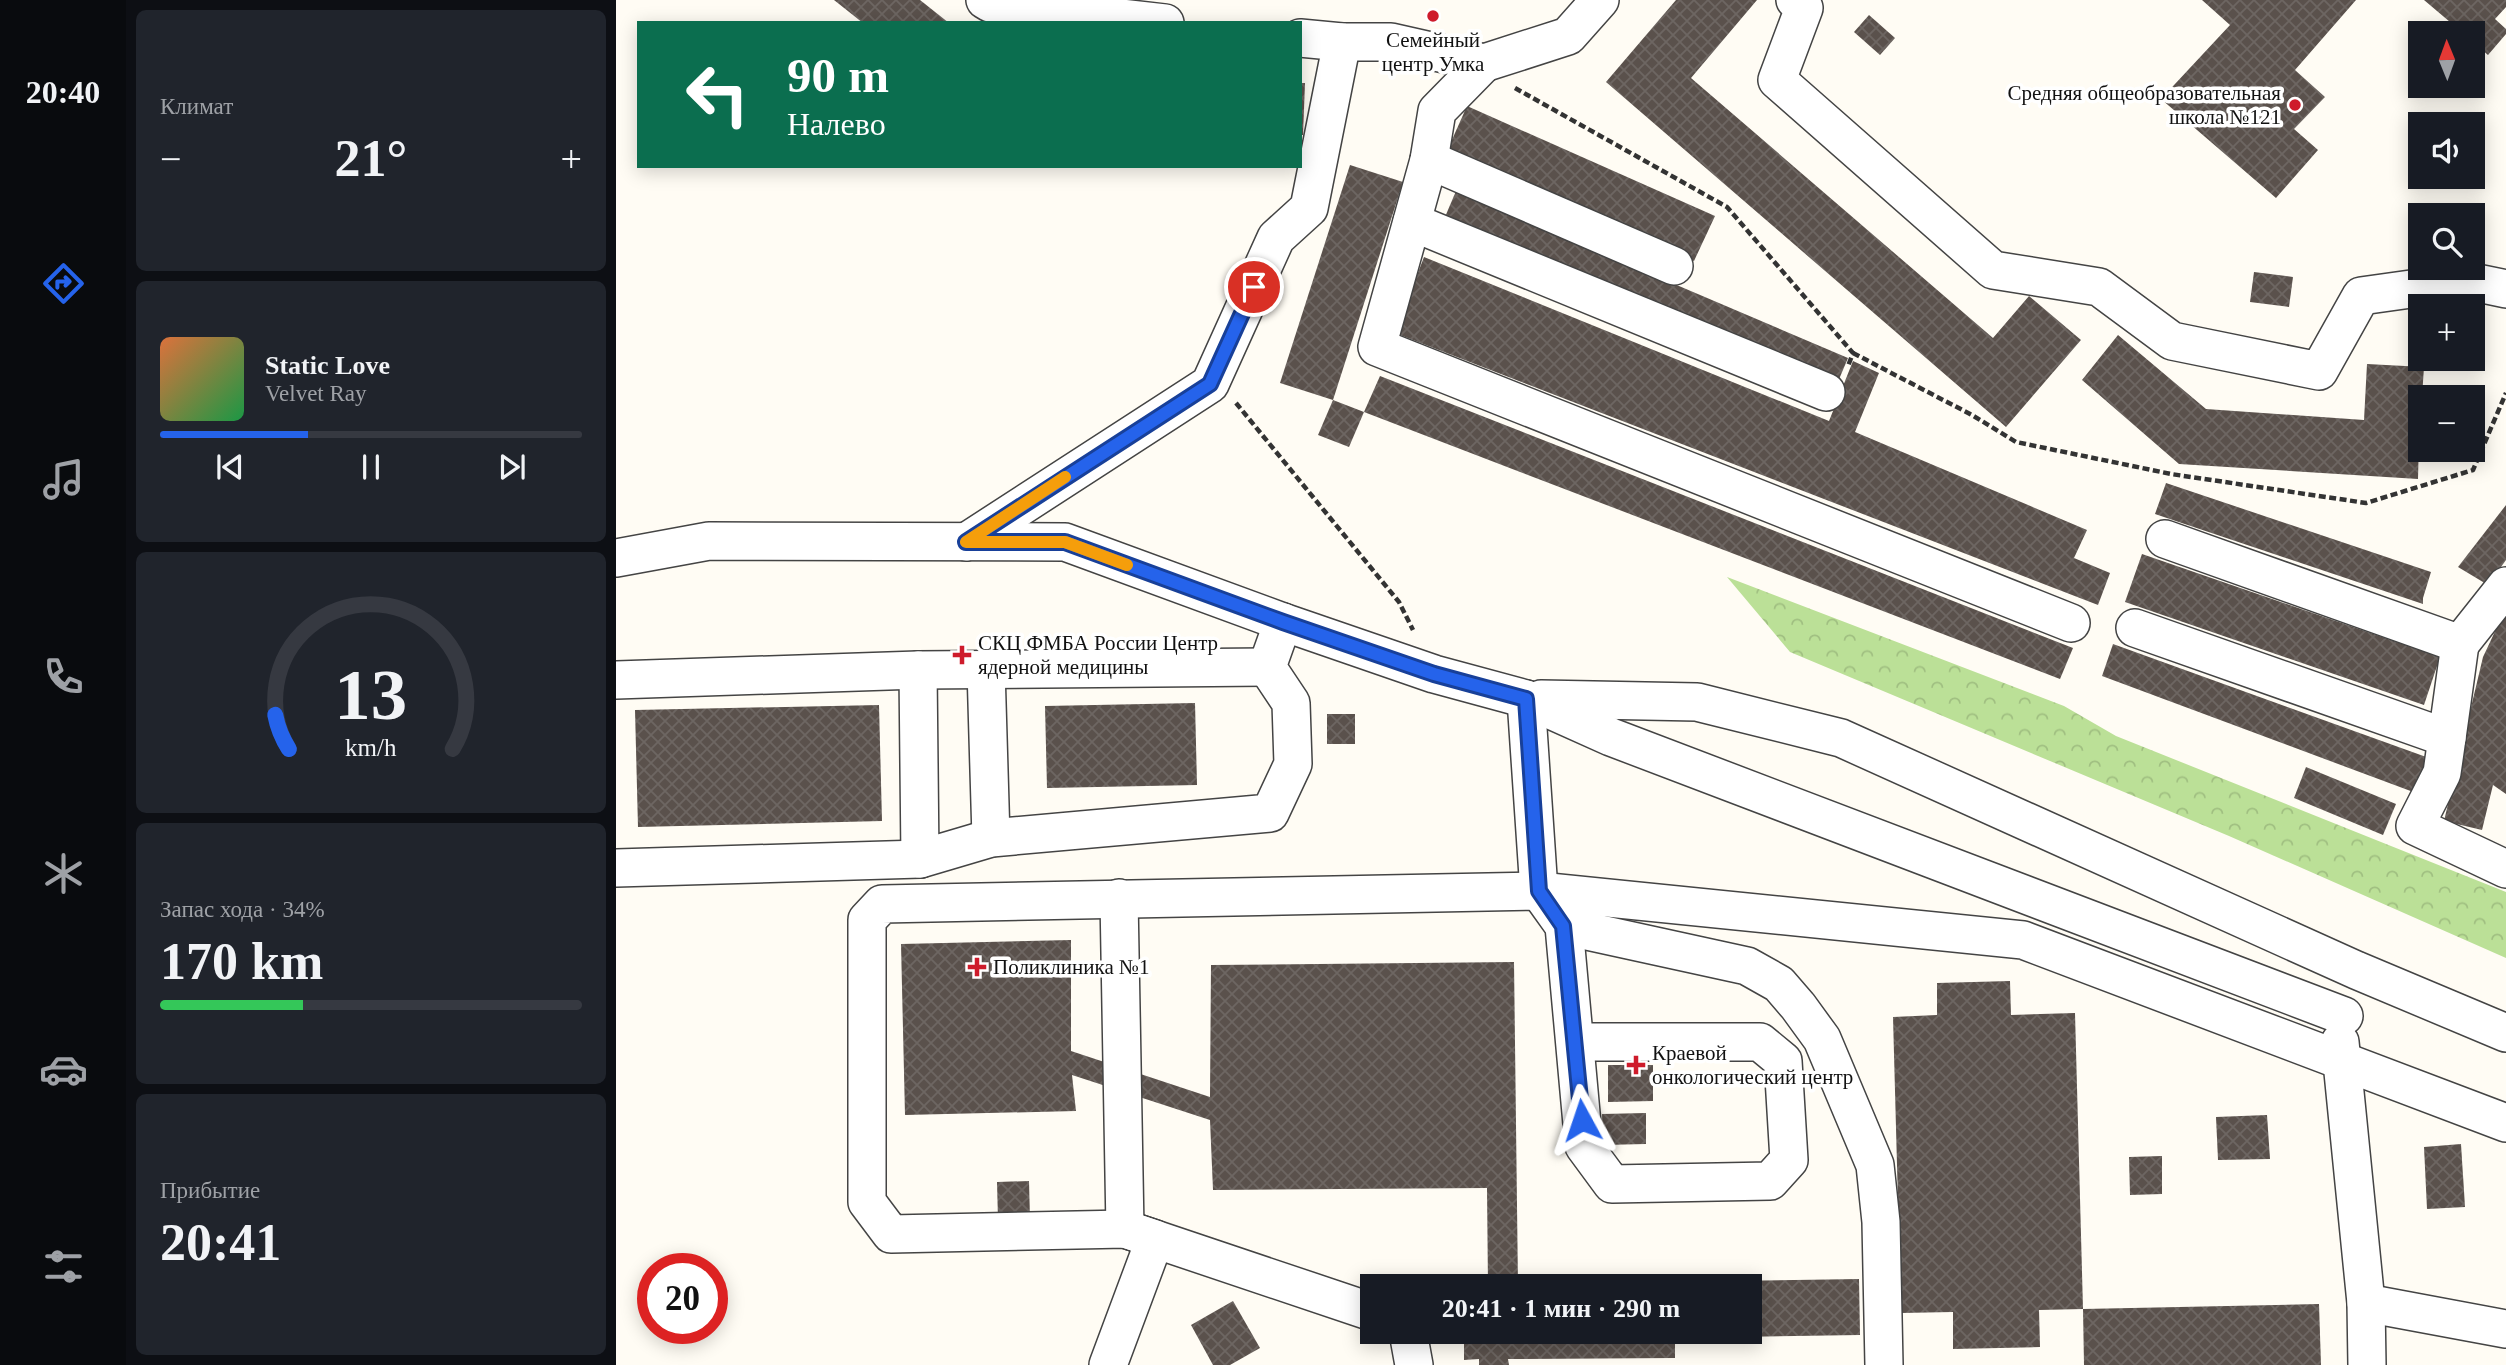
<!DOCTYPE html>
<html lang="ru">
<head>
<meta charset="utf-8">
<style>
	:root { --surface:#171b24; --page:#20242c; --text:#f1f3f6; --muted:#9ea1a6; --line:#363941; --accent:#2563eb }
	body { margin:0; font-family:"Times New Roman",serif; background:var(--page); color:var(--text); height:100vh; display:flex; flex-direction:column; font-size:26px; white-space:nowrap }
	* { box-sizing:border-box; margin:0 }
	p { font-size:23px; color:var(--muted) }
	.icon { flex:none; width:38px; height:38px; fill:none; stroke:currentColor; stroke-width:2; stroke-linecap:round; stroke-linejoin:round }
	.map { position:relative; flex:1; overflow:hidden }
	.sheet { display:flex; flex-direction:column; gap:10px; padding:10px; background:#0d0f14; width:490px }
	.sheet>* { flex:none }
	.banner { position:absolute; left:21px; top:21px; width:665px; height:147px; border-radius:0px; box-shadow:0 4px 18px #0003; background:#0b6e4f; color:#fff; overflow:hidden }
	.needle { width:46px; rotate:359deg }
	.buttons { position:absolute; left:1792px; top:21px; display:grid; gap:14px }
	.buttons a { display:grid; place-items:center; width:77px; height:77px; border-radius:0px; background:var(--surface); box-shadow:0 4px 18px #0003; font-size:35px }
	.speed { position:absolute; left:21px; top:1253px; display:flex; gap:14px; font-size:35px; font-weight:700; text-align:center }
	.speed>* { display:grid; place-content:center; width:91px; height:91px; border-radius:50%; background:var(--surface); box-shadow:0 4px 18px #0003; line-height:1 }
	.speed .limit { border:10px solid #d22; background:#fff; color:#111 }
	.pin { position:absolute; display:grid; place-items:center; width:60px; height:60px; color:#fff; margin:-30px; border:4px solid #fff; border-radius:50%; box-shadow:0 2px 7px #0007 }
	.me { position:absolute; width:77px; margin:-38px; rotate:355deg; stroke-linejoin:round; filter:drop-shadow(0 0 5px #0008) }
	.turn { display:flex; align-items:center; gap:24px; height:147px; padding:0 35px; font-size:32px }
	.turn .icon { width:91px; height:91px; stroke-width:2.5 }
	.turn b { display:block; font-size:49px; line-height:60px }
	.big { font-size:52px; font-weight:800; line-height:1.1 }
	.sheet .widget { flex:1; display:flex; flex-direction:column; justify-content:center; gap:10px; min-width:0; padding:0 24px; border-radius:10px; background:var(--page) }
	.sheet .dial { align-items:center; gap:0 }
	.dial svg { height:182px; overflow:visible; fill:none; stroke:var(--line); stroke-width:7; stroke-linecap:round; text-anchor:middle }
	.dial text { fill:var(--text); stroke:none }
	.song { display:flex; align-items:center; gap:21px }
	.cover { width:84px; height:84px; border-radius:10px; background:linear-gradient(135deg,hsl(20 70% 55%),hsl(140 70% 35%)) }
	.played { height:7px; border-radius:4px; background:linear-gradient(90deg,var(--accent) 35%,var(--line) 35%) }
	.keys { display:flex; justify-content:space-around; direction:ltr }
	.heat { display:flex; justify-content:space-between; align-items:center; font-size:38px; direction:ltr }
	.charge { height:10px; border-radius:5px; background:linear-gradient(90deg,#34c759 34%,var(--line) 0) }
	.trip { position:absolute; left:744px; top:1274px; width:402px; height:70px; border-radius:0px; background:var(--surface); box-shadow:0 4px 18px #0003; font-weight:800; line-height:70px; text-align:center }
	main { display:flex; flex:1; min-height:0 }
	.menu { display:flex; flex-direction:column; width:126px; justify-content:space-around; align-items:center; background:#090b0e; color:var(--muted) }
	.menu .icon { width:49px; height:49px }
	.menu .on { color:var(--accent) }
	.menu b { font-size:32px; color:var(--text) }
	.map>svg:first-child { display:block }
	.forest { fill:url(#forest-crowns) }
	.building { fill:url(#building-cross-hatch) }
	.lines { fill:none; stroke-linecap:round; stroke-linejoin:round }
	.minor-casing { stroke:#444; stroke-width:40 }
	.path { stroke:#333; stroke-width:4.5; stroke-dasharray:7 3.5; stroke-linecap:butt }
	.minor { stroke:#fff; stroke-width:37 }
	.route-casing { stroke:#184099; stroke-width:18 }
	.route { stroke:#2563eb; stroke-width:12 }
	.slow { stroke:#f59e0b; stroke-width:12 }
	.poi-dot { fill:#ce1b2b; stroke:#fff; stroke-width:2.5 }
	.labels { text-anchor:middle; stroke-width:7; stroke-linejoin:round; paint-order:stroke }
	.poi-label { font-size:21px; fill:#111; stroke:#fff; text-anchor:start }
</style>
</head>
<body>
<main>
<nav class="menu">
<b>20:40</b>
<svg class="icon on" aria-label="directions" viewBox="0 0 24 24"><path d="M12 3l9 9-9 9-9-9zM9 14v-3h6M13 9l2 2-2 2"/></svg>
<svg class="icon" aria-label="music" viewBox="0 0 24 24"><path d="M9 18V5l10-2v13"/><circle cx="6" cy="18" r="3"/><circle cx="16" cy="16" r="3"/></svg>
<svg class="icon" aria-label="phone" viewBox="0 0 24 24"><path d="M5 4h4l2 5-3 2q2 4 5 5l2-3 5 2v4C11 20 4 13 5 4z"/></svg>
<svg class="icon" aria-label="climate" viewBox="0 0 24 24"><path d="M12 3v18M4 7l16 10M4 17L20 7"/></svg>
<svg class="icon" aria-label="car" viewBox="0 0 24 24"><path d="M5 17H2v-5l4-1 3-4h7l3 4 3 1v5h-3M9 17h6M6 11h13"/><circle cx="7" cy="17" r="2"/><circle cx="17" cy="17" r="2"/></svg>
<svg class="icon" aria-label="filters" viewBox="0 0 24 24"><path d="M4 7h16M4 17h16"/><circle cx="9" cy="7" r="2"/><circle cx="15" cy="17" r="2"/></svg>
</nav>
<section class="sheet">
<div class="widget"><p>Климат</p>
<div class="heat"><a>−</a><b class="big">21°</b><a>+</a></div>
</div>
<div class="widget">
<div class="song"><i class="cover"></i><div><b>Static Love</b><p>Velvet Ray</p></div></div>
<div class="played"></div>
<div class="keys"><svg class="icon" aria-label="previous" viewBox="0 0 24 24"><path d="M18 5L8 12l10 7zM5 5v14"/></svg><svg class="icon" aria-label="pause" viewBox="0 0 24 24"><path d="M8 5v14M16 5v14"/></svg><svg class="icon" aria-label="next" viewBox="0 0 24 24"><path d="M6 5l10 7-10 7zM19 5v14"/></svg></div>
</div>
<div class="widget dial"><svg viewBox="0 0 100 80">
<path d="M14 69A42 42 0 1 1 86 69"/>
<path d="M14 69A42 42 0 0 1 8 54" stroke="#2563eb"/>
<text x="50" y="56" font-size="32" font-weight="700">13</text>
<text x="50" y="72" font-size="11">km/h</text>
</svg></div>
<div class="widget"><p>Запас хода · 34%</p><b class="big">170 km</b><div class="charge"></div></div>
<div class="widget"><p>Прибытие</p><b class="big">20:41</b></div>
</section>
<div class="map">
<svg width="1890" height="1365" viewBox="0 0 1890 1365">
	<defs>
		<pattern id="forest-crowns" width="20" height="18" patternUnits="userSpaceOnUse" patternTransform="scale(1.75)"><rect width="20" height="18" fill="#bbe097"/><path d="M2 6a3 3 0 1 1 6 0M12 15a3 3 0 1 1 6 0" fill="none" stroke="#a0bf81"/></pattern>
		<pattern id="building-cross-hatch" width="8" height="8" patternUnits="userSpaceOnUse" patternTransform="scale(1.75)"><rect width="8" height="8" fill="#5a514c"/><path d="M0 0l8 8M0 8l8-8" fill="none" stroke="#6d6662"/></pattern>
	</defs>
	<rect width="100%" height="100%" fill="#fffcf4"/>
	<path class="forest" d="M1111,577l337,129 52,30 390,156v66l-277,-122 -439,-184z"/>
	<g class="building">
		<path d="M218,0h86l29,23h-86z"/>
		<path d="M1060,0h81l-66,78 302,260 36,-42 52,44 -75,87 -400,-345z"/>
		<path d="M1586,0h154l-61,70 30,27 -31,32 24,21 -42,48 -115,-99 69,-74z"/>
		<path d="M1808,0h82v7l-11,12 11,10v5l-18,21 -15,-13v-9h-10z"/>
		<path d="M1253,15l26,23 -15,17 -26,-23z"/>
		<path d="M684,83h5l-2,52h-3z"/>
		<path d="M851,106l248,110 -21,45 -247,-110z"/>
		<path d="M734,165l53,17 -70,218 -53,-17z"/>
		<path d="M840,191l392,167 -11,26 -392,-167z"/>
		<path d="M808,257l405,164 24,-60 26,12 -24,59 232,98 -13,28 36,15 -12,32 -703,-272z"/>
		<path d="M1638,272l39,5 -4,30 -39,-5z"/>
		<path d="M1502,335l88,74 158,11 3,-56 57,3 -2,30h-2l-2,82 -239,-15 -97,-84z"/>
		<path d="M764,376l693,272 -13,31 -696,-267z"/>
		<path d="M717,400l31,12 -15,35 -31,-12z"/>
		<path d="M1550,483l265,89 -8,26v6l-268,-90z"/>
		<path d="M1890,505v55l-18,25 -30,-18z"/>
		<path d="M1526,554l298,103 -16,48 -299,-103z"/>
		<path d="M1890,608v186l-13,-9 -11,45 -38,-9 39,-164z"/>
		<path d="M1497,644l316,114 -13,35 -314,-117z"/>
		<path d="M579,703l2,82 -150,3 -2,-82z"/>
		<path d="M263,705l3,116 -244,6 -3,-117z"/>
		<rect x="711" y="714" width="28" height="30"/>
		<path d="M1690,767l90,37 -13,31 -89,-37z"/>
		<path d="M455,940v111l139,46 1,-132 303,-3 4,324h-30l-1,-98 -274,2 -3,-70 -138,-45 4,36 -171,4 -4,-171z"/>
		<path d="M1394,981l1,34 64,-2 8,296 -44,1 1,37 -87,2v-37l-52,1 -8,-296 44,-2v-32z"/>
		<path d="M992,1065h45v36l-45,1z"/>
		<path d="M1030,1113v31l-43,1 -1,-31z"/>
		<path d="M1651,1115l3,44 -52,1 -2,-43z"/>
		<path d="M1845,1144l4,63 -38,2 -3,-62z"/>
		<path d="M1546,1156v38l-32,1 -1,-38z"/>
		<path d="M413,1181l1,38 -32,1 -1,-38z"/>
		<path d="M1243,1279l1,56 -185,3v20l-167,1 1,6h-30v-6l-15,1v-28h286v-46h-88v-4z"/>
		<path d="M617,1301l27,47 -30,17h-17l-22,-40z"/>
		<path d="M1703,1304l2,61h-237l-1,-56z"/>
	</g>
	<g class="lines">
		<g class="minor-casing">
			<g id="minor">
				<path d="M369,0l5,3 175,20"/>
				<path d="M1179,0l9,8 -27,72 216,190 106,17 73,54 147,30 42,-75 107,-15 38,8"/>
				<path d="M684,38l42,4h49l93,21 84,-27 32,-36"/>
				<path d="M868,63l-47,48 -8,49 -52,187 694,276"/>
				<path d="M813,160l245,106"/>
				<path d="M796,222l414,170"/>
				<path d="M1549,539l295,105 46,-58"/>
				<path d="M350,542l244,-158 66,-146 33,-30 33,-166"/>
				<path d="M0,558l93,-17 356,1 218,80 151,52 92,25 85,38 733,279"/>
				<path d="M1519,628l312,110 13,-94"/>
				<path d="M370,669l5,169"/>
				<path d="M302,670l2,189"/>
				<path d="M0,680l302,-10 349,-3"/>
				<path d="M910,699l13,192 25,35 20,220 28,38 158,-3 19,-21 -6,-99 -23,-19h-185"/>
				<path d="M925,699l156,3 144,36 515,232 150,63"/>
				<path d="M1831,738l-5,35 -27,53 91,43"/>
				<path d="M0,868l304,-9 71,-21 279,-25 23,-49 -2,-61 -24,-36 16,-45"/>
				<path d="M948,926l183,40 32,18 19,22 24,33 53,126 6,57 3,143"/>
				<path d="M1724,1042l26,261 1,62"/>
				<path d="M1750,1303l140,26"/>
				<path d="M756,1312l-247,-83 -234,5 -24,-32v-282l15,-16 657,-13 484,49 483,183"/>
				<path d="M792,1332l6,33"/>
				<path d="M492,1365l47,-126 -30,-10 -6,-331"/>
			</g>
		</g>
		<g class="path">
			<path d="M899,88l212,119 126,146 -5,13"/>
			<path d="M1237,353l119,62 44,27 155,32 195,29 107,-33 33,-77"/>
			<path d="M620,403l163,199 14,28"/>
		</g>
		<use href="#minor" class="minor"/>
	</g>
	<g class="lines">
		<g class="route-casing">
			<path id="route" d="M638,287l-44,97 -244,158h99l218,80 151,52 92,25 13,192 24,35 19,194"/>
		</g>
		<use href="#route" class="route"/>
		<path class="slow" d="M449,477l-99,65h99l62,23"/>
	</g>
	<g class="poi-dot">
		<circle cx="817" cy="16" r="7"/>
		<circle cx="1679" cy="105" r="7"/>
		<path d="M342.5 644.5h7v7h7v7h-7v7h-7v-7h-7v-7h7z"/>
		<path d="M357.5 956.5h7v7h7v7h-7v7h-7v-7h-7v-7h7z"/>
		<path d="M1016.5 1054.5h7v7h7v7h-7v7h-7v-7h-7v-7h7z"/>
	</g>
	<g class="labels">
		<g class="poi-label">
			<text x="817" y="47" text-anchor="middle">Семейный<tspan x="817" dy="24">центр Умка</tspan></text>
			<text x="1665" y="100" text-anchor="end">Средняя общеобразовательная<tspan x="1665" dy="24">школа №121</tspan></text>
			<text x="362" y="650">СКЦ ФМБА России Центр<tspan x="362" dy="24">ядерной медицины</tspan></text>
			<text x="377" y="974">Поликлиника №1</text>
			<text x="1036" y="1060">Краевой<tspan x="1036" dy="24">онкологический центр</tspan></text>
		</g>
	</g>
</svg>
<div class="buttons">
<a><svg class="needle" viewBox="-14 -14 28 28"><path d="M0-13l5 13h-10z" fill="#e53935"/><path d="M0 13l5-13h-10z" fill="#9ea1a6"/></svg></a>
<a><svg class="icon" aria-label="sound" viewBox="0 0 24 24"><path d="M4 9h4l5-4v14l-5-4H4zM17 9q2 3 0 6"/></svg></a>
<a><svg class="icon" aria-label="search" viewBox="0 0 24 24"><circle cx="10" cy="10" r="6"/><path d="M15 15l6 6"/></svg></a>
<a>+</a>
<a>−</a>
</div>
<div class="speed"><div class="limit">20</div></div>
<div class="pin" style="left:638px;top:287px;background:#d93025"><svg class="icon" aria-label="arrive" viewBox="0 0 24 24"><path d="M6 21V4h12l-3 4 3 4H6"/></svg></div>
<svg class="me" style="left:966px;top:1120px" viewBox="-20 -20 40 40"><path d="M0-17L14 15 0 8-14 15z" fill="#2563eb" stroke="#fff" stroke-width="4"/></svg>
<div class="trip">20:41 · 1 мин · 290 m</div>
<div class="banner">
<div class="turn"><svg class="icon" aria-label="left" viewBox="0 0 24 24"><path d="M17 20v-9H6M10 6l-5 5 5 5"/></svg><div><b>90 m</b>Налево</div></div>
</div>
</div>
</main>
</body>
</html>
